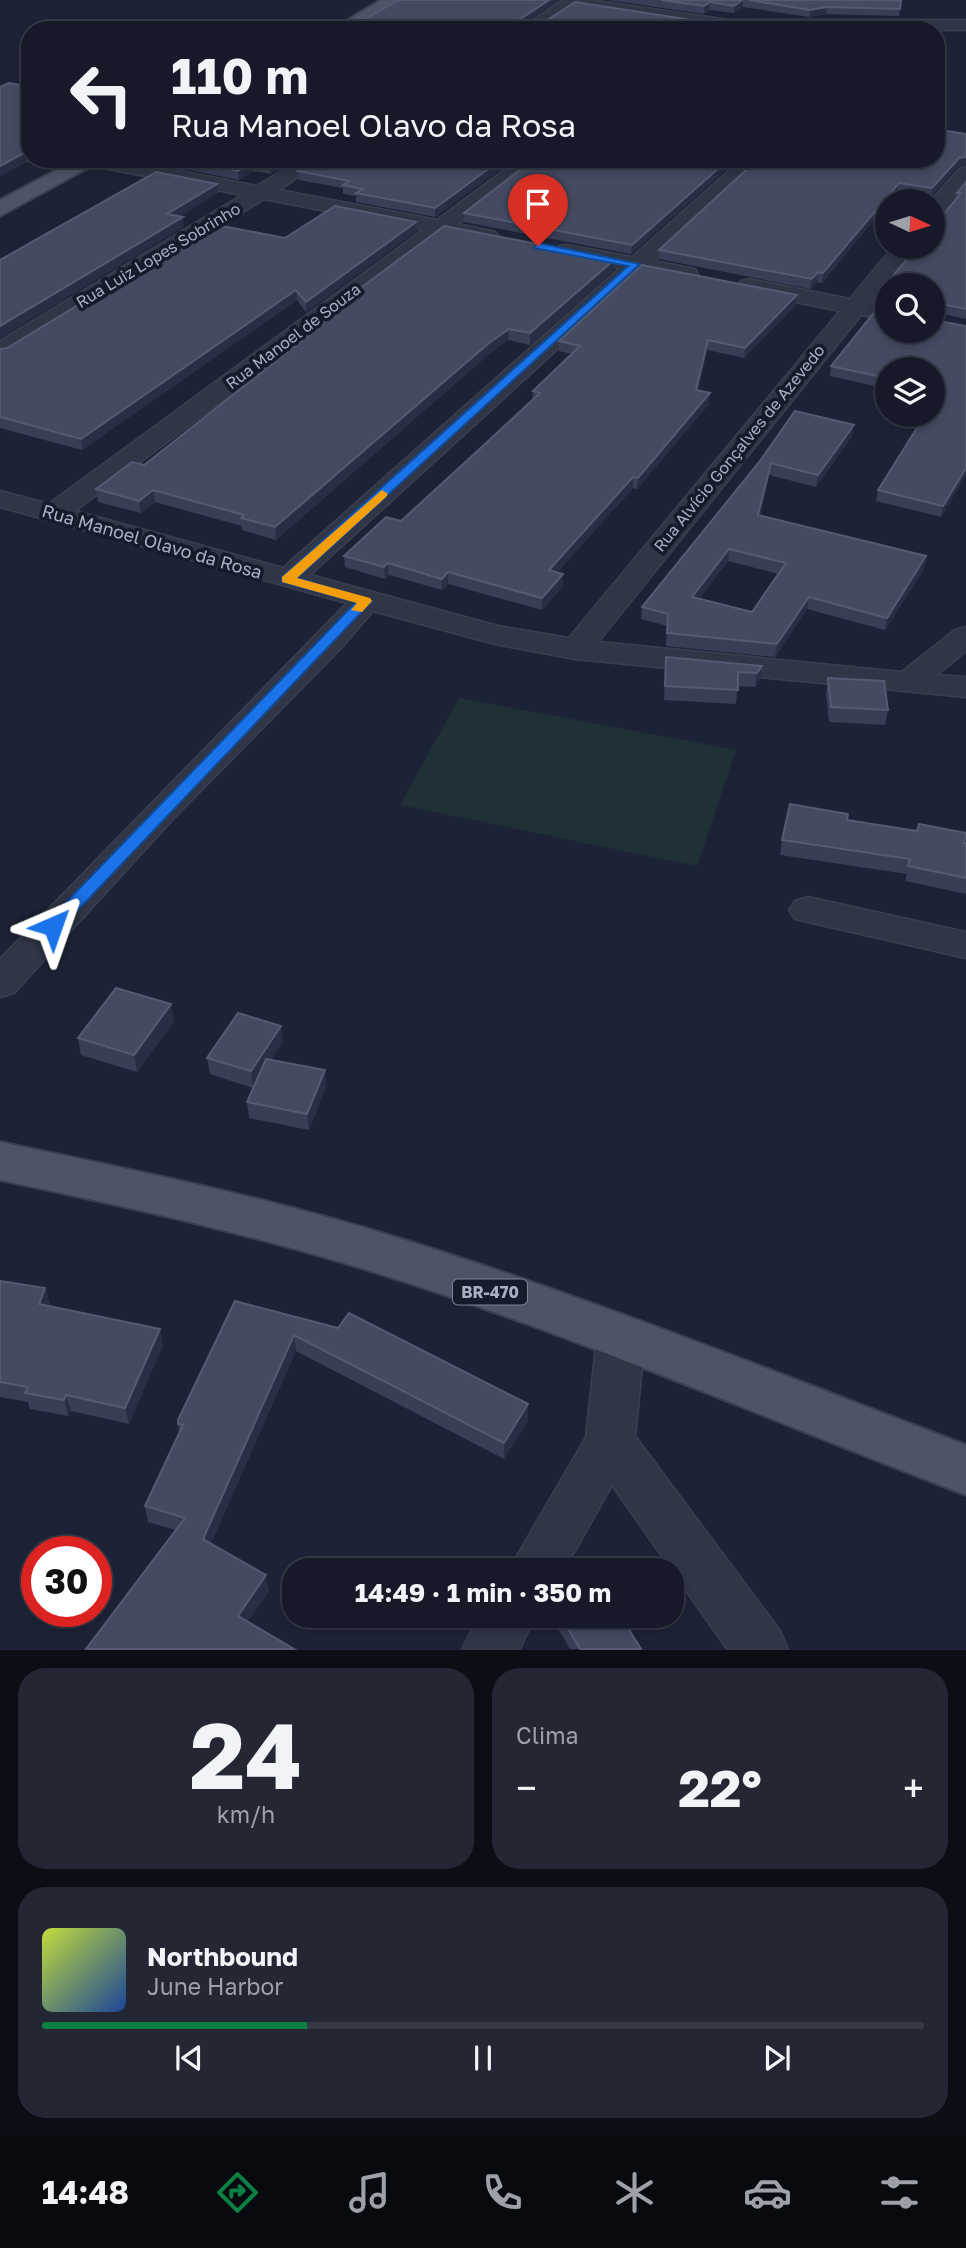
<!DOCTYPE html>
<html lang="pt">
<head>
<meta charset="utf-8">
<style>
	:root { --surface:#161a28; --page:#232734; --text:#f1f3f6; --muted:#9ea1a8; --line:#353845; --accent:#0b8043 }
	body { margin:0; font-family:"Golos Text",sans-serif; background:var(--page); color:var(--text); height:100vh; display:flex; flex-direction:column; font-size:26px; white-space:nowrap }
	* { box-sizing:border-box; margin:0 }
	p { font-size:23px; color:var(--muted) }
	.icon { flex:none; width:38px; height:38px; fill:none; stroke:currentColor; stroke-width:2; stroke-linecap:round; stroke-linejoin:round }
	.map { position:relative; height:1650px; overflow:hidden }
	.sheet { display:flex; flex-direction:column; gap:18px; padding:18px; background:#0c0e16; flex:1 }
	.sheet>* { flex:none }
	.top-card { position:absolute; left:21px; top:21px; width:924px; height:147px; border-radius:28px; box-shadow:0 4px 10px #0003,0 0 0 2px var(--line); background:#161a28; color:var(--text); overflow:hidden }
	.needle { width:46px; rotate:94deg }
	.controls { position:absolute; left:875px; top:189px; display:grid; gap:14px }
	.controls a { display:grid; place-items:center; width:70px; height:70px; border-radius:50%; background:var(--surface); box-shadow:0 4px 10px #0003,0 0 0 2px var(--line); font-size:35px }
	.speed { position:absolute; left:21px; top:1536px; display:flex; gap:14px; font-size:35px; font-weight:700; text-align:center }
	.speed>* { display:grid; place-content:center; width:91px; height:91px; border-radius:50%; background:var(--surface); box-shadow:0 4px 10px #0003,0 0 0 2px var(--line); line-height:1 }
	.speed .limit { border:10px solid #d22; background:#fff; color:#111 }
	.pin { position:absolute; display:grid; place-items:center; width:60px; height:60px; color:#fff; margin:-72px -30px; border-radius:50% 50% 50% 0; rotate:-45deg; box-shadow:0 0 7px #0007 }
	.pin .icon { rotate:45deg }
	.me { position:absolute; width:77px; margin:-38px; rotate:43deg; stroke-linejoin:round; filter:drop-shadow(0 0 5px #0008) }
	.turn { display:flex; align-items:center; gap:24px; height:147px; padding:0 35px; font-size:32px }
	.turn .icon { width:91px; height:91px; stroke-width:2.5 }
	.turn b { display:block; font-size:49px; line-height:60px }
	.big { font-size:52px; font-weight:700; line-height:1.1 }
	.sheet .tile { flex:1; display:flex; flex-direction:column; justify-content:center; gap:10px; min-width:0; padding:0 24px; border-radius:28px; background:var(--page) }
	.sheet .dial { align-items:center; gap:0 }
	.dial b { font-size:91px; line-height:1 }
	.song { display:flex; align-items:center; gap:21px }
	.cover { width:84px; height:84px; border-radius:10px; background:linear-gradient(135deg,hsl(70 70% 55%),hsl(220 70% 35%)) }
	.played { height:7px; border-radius:4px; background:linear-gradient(90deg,var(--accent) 30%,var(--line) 30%) }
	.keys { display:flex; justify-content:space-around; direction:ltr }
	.heat { display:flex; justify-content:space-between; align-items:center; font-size:38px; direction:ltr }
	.sheet .tiles { flex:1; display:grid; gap:18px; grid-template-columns:1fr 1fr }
	.tile:last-child { grid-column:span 2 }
	.trip { position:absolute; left:282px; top:1558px; width:402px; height:70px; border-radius:28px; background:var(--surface); box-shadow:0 4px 10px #0003,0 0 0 2px var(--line); font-weight:700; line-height:70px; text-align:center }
	.tab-bar { display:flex; height:112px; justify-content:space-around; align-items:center; background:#090a10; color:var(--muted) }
	.tab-bar .icon { width:49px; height:49px }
	.tab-bar .current { color:var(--accent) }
	.tab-bar b { font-size:32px; color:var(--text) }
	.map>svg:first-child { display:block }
	.green { fill:#1f3037 }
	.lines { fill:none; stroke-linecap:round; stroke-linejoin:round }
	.minor-casing { stroke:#3a3f50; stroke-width:3 }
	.major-casing { stroke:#3a3f50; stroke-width:4 }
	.minor { fill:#303646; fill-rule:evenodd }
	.major { fill:#4e5467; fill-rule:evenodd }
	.wall { fill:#383e55; fill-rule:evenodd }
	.shaded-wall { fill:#282e44 }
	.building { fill:#444b61; stroke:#545a71; stroke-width:2; fill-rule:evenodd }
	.route { fill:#1a73e8; stroke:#114b97; stroke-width:2 }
	.slow { fill:#f59e0b }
	.labels { text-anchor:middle; stroke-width:7; stroke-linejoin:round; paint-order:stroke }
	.far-street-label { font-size:16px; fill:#aaafc4; stroke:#161b2b }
	.shield { fill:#161b2b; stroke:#7e8396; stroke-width:2 }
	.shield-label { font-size:16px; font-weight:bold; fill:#aaafc4 }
	.street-label { font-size:18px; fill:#aaafc4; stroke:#161b2b }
</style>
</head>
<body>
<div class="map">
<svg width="966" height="1650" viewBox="0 0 966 1650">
	<rect width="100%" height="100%" fill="#1d2336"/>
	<path class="green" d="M459,698l277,52 -39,116 -297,-61z"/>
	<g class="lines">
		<g class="minor-casing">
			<g id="minor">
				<path d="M563,0h27l138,20h238v10h-239l-153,-23 -35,23h-20z"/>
				<path d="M119,159l138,27 44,-27h23l-45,31 158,30 82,-61h22l-83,65 37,8 4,4 -4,4 -7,2 -44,-8 -369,277 208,57 337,-300 -61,-12 -3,-5 3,-5 8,-1 65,12 110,-98h21l-109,102 41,8 3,5 -3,5 -8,2 -45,-9 -332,303 188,51 71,12 271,-327 -99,-20 -3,-5 3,-5 8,-2 101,20 43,-52h22l-45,56 17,3v14l-26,-5 -263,327 304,30 53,-42 11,-3v24l-29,24 29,2v20l-391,-38 -80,-15 -122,-33 -31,36 -170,173 -158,173 -14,4v-38l347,-356 -347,-96v-16l49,13 374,-274 -159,-31 -256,157 -8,2v-17l242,-146 -149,-29 -10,-6z"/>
				<path d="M966,167v19l-26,30 -7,2 -2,-17 28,-32z"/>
				<path d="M808,897l158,35v26l-171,-39 -6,-9 6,-9z"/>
				<path d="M621,1317l17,6 7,14 -10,99 145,195 8,19h-60l-116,-165 -48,85h-55l77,-133 11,-100 7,-14z"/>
				<path d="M479,1615h57l-17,35h-57z"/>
			</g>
		</g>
		<g class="major-casing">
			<g id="major">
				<path d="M381,0h22l-49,30h-23z"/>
				<path d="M77,159h27l-104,57v-16z"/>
				<path d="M0,1142c133,28 266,55 395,95 194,60 382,136 571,208v50c-190,-72 -376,-154 -570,-216 -130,-42 -263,-71 -396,-99z"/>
			</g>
		</g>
		<use href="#minor" class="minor"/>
		<use href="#major" class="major"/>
	</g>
	<g class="wall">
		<path d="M608,0h293l-2,16 -73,-2 -17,3 -66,-10 -9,6 -25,-3 -5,4z"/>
		<path d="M30,87v72h16l-9,5 -11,-2 -26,14z"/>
		<path d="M135,159h161l-25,15 -18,-3 -14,9z"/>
		<path d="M514,159l-79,58 -79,-15v-6l-13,-2v-6l-44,-8 -1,-9z"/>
		<path d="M534,159h204l-107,95 -167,-32v-9z"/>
		<path d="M957,167l-26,30 -34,-5 -7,9h-3v3l-65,79 -5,-1 -7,7 -151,-30v-9z"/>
		<path d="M966,182v137l-33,-7v-27h-46v9h-2l1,-10 70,-85 1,-6z"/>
		<path d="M417,231l-111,81 -9,-12 -215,150 -82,-22v-79l7,-1 278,-110z"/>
		<path d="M615,259l-1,11 -84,75 -22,-5 -19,14 -213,186 -34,-10v-4l-87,-24 -14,11 -43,-11 -2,-13 48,-24 176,-138 -1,-8z"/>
		<path d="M797,295l-1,10 -52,53 -37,-8 -9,40 11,14 -72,85 -4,-1 -76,84 6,2v12l-21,24 -94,-26 -6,6 -53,-15 -4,4 -40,-12 -1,-11 57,-35 83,-76 48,-45 1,-9 38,-37 -12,-3v-10z"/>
		<path d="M966,326v149l-25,42 -65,-16 2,-11 57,-91 -2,-1v-29h-46v20l-57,-13 1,-10z"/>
		<path d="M852,436l-36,51 -47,-12 -9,41 166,40 -2,13 -39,61 -78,-21 -32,48 -109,-11 1,-20 -26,-7 1,-12 118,-146zM728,561l51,13 -27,38 -53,-13z"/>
		<path d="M666,657l96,9 -2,14 -5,7 -17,-1 -2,18 -72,-4z"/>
		<path d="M828,678l60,32 -3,15 -56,-3 -3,-29z"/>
		<path d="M847,820l119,23v51l-61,-13 2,-7 -127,-19 2,-15z"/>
		<path d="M174,1021l-37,51 -56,-17 -3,-17z"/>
		<path d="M283,1042l-12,18 54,10 1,17 -17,43 -60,-12 -2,-16 6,-14 -43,-14 -3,-16z"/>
		<path d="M0,1281l45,7 5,16 -1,2 114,39 -34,79 -58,-13 -3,5 -38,-7 -2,-7 -28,-5z"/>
		<path d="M235,1301l293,103v16l-24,39 -208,-108 -85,192 58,48 -22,31 -161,27 90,-119 -28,-8 -3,-16 34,-73 -1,-9z"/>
		<path d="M551,1615h69l21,34h-71l-19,-32z"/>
	</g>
	<g class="shaded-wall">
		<path d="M549,0h10l-43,30v-8z"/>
		<path d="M742,0h1v7l-9,6v-7z"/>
		<path d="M710,2l-1,8 -5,4v-8z"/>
		<path d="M827,7l-1,7 -17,3 1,-7z"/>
		<path d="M686,19v7l-5,4h-10z"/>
		<path d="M24,153l2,9 -26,14v-10z"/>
		<path d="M966,157v8l-9,2 -26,30 1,-9 27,-30z"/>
		<path d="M36,159h10l-9,5z"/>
		<path d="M281,159h15l-25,15v-9z"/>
		<path d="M502,159h12l-79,58v-9z"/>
		<path d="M729,159h9l-107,95 1,-9z"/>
		<path d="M252,162l1,9 -14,9 -1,-9z"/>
		<path d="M899,183l-2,9 -7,9h-3v3l-65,79 1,-10z"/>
		<path d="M217,184l1,9 -50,31 -1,-10z"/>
		<path d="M183,217l1,10 -184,111v-12z"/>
		<path d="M416,222l1,9 -111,81v-10z"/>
		<path d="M615,259l-1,11 -84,75v-12z"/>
		<path d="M818,272l-1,10 -7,7 2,-10z"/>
		<path d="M296,290l1,10 -215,150 -1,-11z"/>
		<path d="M797,295l-1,10 -52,53 1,-10z"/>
		<path d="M509,329l-1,11 -19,14 -213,186 -1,-13 214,-184z"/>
		<path d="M708,340l-1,10 -11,51v-11z"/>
		<path d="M710,393l-1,11 -72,85 1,-11z"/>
		<path d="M854,425l-2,11 -36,51 2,-12z"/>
		<path d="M771,463l-2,12 -12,53 1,-13z"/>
		<path d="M966,468v7l-25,42 2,-11z"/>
		<path d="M633,477v11l-84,94v-12z"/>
		<path d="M153,490l2,12 -14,11 -2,-12z"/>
		<path d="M729,549l-1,12 -37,48 1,-12z"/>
		<path d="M926,556l-2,13 -39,61 2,-12z"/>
		<path d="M388,563l1,12 -4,4 -1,-12z"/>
		<path d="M448,572v12l-6,6v-11z"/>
		<path d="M563,574v12l-21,24v-12z"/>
		<path d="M809,597l-2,12 -32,48 2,-13z"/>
		<path d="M762,666l-2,14 -5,7 2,-14z"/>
		<path d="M171,1004l3,17 -37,51 -3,-17z"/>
		<path d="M281,1026l2,16 -30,46 -2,-17z"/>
		<path d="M325,1070l1,17 -17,43 -2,-16z"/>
		<path d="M45,1288l5,16 -7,16 -4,-16z"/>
		<path d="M160,1329l3,16 -34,79 -4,-16z"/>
		<path d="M294,1335l2,16 -90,203 -3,-15z"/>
		<path d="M66,1395l5,16 -3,5 -4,-16z"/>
		<path d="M528,1404v16l-24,39v-16z"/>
		<path d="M266,1575l3,16 -28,40 -3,-15z"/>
	</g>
	<g class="building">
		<path d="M399,0h150l-33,22 3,3 22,-1 34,-22 111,17 -15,11h-325z"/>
		<path d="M661,0h81l-8,6 -24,-4 -6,4z"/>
		<path d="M749,0h152l-1,9 -73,-2 -17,3z"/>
		<path d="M241,22l48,8h-64z"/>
		<path d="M9,83l21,4v67l-6,-1 -24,13v-79z"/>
		<path d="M936,129l30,5v23l-7,1 -27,30 -33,-5 -76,90 -5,-1 -6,7 -153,-29 99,-91h178z"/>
		<path d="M179,159h102l-10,6 -19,-3 -14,9z"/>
		<path d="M315,159h187l-67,49 -79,-15 7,-4 -20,-4 6,-4 -51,-10z"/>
		<path d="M534,159h195l-97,86 -168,-32z"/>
		<path d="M156,172l61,12 -50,30 16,3 -183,109v-66z"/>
		<path d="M966,182v127l-33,-7v14v-31h-42l-5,-1 31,-37h16v-19l28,-35h-4z"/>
		<path d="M335,206l81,16 -110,80 -10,-12 -215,149 -81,-22v-68l7,-1 205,-124 73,14z"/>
		<path d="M444,226l171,33 -85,74 -21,-4 -20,14 -214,184 -34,-9 3,-3 -91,-25 -14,11 -43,-12 36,-27 12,3 179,-141 -4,-5z"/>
		<path d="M642,265l155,30 -52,53 -37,-8 -12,50 14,3 -72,85 -5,-1 -84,93 14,4 -21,24 -94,-26 -6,7 -54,-16 -4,4 -40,-11 42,-39 15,4 83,-76 56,-52 -7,-2 47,-45 -21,-5z"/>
		<path d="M876,310l11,2v19h46v-11l33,6v142l-23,38 -65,-16 47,-75h8v-13l8,-13 -8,-1v-19h-46v9l-56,-12z"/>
		<path d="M795,411l59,14 -36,50 -47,-12 -13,52 168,41 -39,62 -78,-21 -32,47 -110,-11 1,-19 -26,-7 118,-146zM729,549l57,14 -34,49 -60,-15z"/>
		<path d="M666,657l96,9 -5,7 -19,-1v18l-73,-4z"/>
		<path d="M828,678l56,3 4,29 -57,-3z"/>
		<path d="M790,804l58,10 -1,6 70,11 2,-7 47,9 -2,10h2v35l-58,-12 2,-7 -128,-19z"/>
		<path d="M116,988l55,16 -37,51 -56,-17z"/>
		<path d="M238,1013l43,13 -30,45 -44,-13z"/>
		<path d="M266,1059l59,11 -18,44 -60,-12z"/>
		<path d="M0,1281l45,7 -6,16 121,25 -35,79 -59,-13 -2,5 -39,-7 3,-6 -28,-5z"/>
		<path d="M235,1301l103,27 11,-15 179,91 -24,39 -210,-108 -91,204 63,36 -28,41 56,33h-208l99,-131 -40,-12 38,-81 -5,-1v-4z"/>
		<path d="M560,1615h60l21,34h-61z"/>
	</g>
	<path class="route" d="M538,243l102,21 -343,314 75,23 -313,329h-12l-2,-4 2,-4 309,-320 -74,-20v-5l346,-311 -94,-18z"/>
	<path class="slow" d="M382,490l6,4 -2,3 -89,81 73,20 2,3 -10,11 -11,-2 6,-7 -75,-21v-5z"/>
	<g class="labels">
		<g class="far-street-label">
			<text transform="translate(158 255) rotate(-31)" y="6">Rua Luiz Lopes Sobrinho</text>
			<text transform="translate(293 336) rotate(-37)" y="6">Rua Manoel de Souza</text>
			<text transform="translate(739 448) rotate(-51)" y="6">Rua Alvício Gonçalves de Azevedo</text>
		</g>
		<rect class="shield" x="453" y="1279.5" width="74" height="25" rx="5"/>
		<g class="shield-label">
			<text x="490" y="1298">BR-470</text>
		</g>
		<g class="street-label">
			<text transform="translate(152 542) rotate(16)" y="6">Rua Manoel Olavo da Rosa</text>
		</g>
	</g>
</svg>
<div class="controls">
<a><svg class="needle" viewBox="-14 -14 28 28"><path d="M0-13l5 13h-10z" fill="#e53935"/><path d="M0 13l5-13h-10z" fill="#9ea1a8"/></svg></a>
<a><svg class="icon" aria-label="search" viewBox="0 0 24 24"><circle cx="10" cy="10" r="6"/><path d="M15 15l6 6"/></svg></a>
<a><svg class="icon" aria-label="layers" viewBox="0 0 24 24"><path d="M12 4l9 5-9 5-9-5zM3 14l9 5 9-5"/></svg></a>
</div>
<div class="speed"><div class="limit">30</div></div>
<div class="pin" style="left:538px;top:246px;background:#d93025"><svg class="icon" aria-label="arrive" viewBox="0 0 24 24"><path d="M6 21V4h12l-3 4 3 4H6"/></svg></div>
<svg class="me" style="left:53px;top:926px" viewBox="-20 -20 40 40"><path d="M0-17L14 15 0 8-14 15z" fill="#1a73e8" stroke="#fff" stroke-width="4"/></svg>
<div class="trip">14:49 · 1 min · 350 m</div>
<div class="top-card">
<div class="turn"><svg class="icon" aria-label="left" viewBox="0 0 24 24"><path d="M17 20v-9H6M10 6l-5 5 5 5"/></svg><div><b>110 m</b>Rua Manoel Olavo da Rosa</div></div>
</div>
</div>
<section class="sheet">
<div class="tiles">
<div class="tile dial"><b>24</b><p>km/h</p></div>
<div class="tile"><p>Clima</p>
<div class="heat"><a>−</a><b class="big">22°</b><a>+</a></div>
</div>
<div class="tile">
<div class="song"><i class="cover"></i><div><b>Northbound</b><p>June Harbor</p></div></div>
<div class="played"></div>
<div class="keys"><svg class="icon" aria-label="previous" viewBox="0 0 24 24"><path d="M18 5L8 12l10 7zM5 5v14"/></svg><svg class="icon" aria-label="pause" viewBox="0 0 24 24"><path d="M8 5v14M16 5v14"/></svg><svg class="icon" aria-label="next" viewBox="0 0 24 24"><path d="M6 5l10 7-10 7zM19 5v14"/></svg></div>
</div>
</div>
</section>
<nav class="tab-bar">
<b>14:48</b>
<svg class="icon current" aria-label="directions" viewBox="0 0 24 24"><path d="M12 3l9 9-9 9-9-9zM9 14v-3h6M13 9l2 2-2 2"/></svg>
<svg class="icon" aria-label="music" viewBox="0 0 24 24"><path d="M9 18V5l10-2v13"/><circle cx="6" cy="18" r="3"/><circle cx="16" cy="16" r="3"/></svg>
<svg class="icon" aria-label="phone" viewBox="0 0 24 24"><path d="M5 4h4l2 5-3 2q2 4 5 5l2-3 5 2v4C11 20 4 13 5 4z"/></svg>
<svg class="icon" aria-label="climate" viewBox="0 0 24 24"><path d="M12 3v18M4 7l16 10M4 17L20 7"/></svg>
<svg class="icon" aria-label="car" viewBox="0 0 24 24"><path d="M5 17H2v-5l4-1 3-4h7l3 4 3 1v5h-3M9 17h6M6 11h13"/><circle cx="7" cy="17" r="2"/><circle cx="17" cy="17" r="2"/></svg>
<svg class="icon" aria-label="filters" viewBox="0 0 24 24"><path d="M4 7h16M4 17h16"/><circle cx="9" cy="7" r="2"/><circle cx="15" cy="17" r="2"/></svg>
</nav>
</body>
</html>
